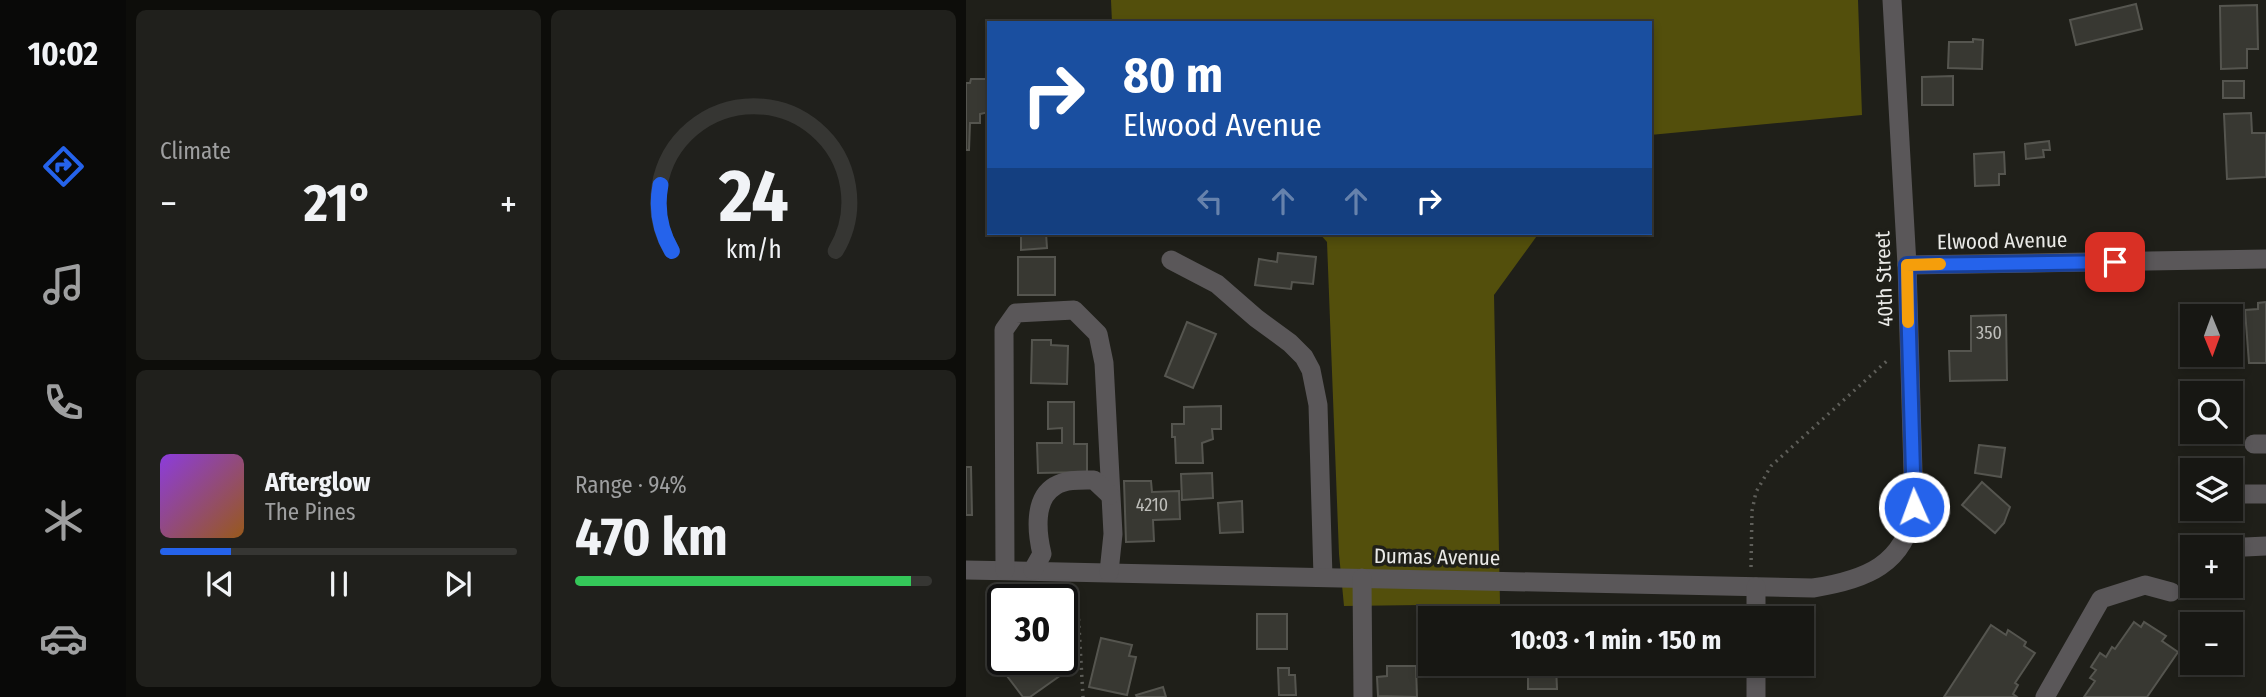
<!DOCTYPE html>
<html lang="en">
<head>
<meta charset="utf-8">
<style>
	:root { --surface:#171713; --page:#20201c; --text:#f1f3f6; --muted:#9e9fa0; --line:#363633; --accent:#2563eb }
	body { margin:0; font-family:"Fira Sans Condensed",sans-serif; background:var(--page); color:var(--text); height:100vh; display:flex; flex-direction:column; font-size:26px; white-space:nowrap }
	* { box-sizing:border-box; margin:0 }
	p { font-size:23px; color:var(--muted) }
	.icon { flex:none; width:38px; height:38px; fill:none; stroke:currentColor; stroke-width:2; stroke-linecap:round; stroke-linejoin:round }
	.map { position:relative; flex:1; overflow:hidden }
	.panel { display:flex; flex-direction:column; gap:10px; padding:10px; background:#0d0d0a; width:840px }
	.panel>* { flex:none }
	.top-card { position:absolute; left:21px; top:21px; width:665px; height:214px; border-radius:0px; box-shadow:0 4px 10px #0003,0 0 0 2px var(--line); background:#1a4fa0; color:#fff; overflow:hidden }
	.needle { width:46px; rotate:179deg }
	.tools { position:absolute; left:1214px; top:304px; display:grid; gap:14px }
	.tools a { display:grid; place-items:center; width:63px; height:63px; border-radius:0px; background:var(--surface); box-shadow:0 4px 10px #0003,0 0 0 2px var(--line); font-size:35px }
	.speed { position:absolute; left:21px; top:584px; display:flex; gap:14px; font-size:35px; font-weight:700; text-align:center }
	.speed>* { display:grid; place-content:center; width:91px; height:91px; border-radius:50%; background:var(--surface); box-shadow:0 4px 10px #0003,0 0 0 2px var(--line); line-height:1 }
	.speed .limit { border:4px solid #111; border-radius:10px; background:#fff; color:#111 }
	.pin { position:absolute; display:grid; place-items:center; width:60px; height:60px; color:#fff; margin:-30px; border-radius:14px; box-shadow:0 4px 10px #0006 }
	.me { position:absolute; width:77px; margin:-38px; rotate:358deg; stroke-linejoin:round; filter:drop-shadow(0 0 5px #0008) }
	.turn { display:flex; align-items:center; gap:24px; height:147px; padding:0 21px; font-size:32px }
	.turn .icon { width:91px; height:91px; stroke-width:2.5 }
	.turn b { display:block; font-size:49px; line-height:60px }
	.lanes { display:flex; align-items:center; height:66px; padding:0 21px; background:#0003; justify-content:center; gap:35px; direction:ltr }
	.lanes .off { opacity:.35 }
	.big { font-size:52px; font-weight:700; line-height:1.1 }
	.panel .widget { flex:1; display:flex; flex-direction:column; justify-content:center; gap:10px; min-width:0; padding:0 24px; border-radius:10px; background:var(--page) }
	.panel .dial { align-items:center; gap:0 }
	.dial svg { height:182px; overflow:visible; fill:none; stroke:var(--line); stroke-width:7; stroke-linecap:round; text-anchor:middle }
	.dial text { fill:var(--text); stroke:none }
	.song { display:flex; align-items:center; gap:21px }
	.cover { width:84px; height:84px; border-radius:10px; background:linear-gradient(135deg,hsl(270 70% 55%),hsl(30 70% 35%)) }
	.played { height:7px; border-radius:4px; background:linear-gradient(90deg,var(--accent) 20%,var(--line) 20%) }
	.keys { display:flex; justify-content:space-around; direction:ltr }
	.heat { display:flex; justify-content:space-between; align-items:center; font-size:38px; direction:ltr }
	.charge { height:10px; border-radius:5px; background:linear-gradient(90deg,#34c759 94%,var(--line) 0) }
	.panel .tiles { flex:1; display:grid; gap:10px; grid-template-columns:repeat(2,1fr) }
	.trip { position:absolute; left:452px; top:606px; width:396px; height:70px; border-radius:0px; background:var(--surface); box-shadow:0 4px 10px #0003,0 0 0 2px var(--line); font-weight:700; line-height:70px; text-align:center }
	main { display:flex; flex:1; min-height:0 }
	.tab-bar { display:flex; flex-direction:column; width:126px; justify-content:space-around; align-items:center; background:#090908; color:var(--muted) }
	.tab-bar .icon { width:49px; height:49px }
	.tab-bar .current { color:var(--accent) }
	.tab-bar b { font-size:32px; color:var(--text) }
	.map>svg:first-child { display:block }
	.forest { fill:#534f0c }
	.building { fill:#383832; stroke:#55554f; stroke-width:2 }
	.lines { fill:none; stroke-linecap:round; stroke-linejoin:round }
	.path { stroke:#5f5f5a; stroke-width:3.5; stroke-dasharray:2 5; stroke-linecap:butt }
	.minor { stroke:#5a5759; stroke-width:19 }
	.route-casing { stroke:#184099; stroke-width:18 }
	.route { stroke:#2563eb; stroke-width:12 }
	.slow { stroke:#f59e0b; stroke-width:12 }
	.labels { text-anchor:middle; stroke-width:7; stroke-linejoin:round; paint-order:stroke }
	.number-label { font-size:18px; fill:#bebeba }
	.street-label { font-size:21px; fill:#eaeae7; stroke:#1f1f19 }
</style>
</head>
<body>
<main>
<nav class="tab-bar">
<b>10:02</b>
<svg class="icon current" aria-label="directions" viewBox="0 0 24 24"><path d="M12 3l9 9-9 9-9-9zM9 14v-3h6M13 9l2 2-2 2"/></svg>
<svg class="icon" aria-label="music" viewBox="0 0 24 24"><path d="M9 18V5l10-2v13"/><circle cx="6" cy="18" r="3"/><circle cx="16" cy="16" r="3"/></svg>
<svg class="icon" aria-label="phone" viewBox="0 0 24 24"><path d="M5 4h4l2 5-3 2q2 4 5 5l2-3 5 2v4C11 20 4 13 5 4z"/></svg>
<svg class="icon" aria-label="climate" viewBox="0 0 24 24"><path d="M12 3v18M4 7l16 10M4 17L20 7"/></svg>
<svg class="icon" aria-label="car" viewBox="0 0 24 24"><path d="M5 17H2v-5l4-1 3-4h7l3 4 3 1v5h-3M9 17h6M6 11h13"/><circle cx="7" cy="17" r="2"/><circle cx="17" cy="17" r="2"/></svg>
</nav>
<section class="panel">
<div class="tiles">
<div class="widget"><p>Climate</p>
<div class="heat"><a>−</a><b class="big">21°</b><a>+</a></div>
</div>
<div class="widget dial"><svg viewBox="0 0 100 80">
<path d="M14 69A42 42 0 1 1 86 69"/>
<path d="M14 69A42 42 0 0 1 9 40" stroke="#2563eb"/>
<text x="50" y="56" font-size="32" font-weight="700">24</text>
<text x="50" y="72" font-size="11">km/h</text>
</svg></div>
<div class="widget">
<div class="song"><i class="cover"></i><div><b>Afterglow</b><p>The Pines</p></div></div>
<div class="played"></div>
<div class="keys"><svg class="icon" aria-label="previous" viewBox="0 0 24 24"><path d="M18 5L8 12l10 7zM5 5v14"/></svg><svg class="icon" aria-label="pause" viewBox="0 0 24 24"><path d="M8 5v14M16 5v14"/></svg><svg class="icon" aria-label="next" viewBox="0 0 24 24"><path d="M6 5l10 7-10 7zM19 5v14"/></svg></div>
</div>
<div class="widget"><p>Range · 94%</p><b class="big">470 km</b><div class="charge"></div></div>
</div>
</section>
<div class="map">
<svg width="1300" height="697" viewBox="0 0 1300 697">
	<rect width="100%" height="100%" fill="#1f1f19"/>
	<g class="forest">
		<path d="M145,0h747l4,115 -212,20v-112h-538z"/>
		<path d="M353,233h220l-45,62 6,309 -156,2 -5,-52 -12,-312z"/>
	</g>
	<g class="building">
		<path d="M1170,4l6,25 -66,16 -6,-25z"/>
		<path d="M1291,5l1,44h-11v19l-26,1 -1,-63z"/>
		<path d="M1007,39l10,1 -1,29 -34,-1 1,-26h24z"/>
		<path d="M987,76v29h-31v-28z"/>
		<path d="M5,79h18v33l-9,2v9h-10l-1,27h-3v-67h4z"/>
		<rect x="1257" y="81" width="21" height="17"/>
		<path d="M1285,113l1,20h14v44l-39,2 -3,-65z"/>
		<path d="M1083,141l1,9h-7l1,7 -18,2 -1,-15z"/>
		<path d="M1038,152l1,22h-6v11l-24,1 -1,-32z"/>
		<path d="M55,233h25l1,15 -26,2z"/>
		<path d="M312,253l38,4 -3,27 -21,-2 -1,7 -36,-4 4,-26 18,3z"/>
		<rect x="52" y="257" width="37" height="38"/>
		<path d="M1300,302v61h-17l-4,-53 13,-1v-6z"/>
		<path d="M1040,315l1,65 -57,1 -1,-30h22v-35z"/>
		<path d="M221,322l29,12 -23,54 -28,-12z"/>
		<path d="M66,340h19v5l17,1 -1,38 -36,-1z"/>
		<path d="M82,402h26v42h13v28l-49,1 -1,-30h25v-15l-14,1z"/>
		<path d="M255,406v23h-9l1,10 -11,4 1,20h-27l-1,-26h-3v-13h12v-17z"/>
		<path d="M1013,445l26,3 -4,29 -26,-4z"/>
		<path d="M0,467h5l1,48h-6z"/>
		<path d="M246,473l1,25 -31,2 -1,-26z"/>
		<path d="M158,481h27l1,11 27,-1 1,28 -27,1 1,21 -28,1z"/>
		<path d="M1016,482l28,25 -6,16 -9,10 -33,-28z"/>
		<path d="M276,501l1,31 -23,1 -2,-30z"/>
		<path d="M666,605l19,1v12h-19z"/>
		<path d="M606,609h11v6l7,1v2h-28v-4h10z"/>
		<rect x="291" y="614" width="30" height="35"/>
		<path d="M1168,622l7,5 3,-5 22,14 -4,5 16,11 -31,45h-63l11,-16 -5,-3 6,-8 -5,-3 9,-14 6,4 6,-10 3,2z"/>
		<path d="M1025,625l15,10 2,-5 18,12 -2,4 11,7 -20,30 3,2 -5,9 4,3h-73z"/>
		<path d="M135,638l31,7 -3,11 7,1 -9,38 -38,-8z"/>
		<path d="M63,660h20l12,15 -31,22h-7l-16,-21z"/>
		<path d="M596,663h41l1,12 -42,1z"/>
		<path d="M590,665l1,24h-29v-23z"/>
		<path d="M421,666h29l1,31 -39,-1 -1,-19 10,-1z"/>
		<path d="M312,668h11v7h6l1,20h-17z"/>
		<path d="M197,687l3,10h-29l-1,-2z"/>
	</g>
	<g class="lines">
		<g class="path">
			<path d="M785,567l1,-56 4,-19 15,-26 118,-107"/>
			<path d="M111,591l6,106"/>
		</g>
		<g class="minor">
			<path d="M205,260l46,24 39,34 34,25 14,14 7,13 7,35 5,172"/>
			<path d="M941,265l359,-6"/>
			<path d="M1288,444h12"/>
			<path d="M1278,494h22"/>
			<path d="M1279,547l21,-1"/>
			<path d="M0,570l847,18c52,-8 93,-23 101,-81l-7,-242 -15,-265"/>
			<path d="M39,570l-1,-240 12,-17 58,-3 24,24 6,29 9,171 -4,38"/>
			<path d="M67,570l9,-16c-5,-21 -9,-55 13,-68 11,-7 27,-6 39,-6l16,15"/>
			<path d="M396,578l1,119"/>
			<path d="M790,587v31"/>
			<path d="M790,663v34"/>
			<path d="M1079,697l56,-98 44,-14 26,7"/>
		</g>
	</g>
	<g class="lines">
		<g class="route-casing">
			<path id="route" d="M948,507l-7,-242 208,-3"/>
		</g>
		<use href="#route" class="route"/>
		<path class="slow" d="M942,322l-1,-57 33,-1"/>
	</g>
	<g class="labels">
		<g class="number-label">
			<text x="1023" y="339">350</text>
			<text x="186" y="511">4210</text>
		</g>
		<g class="street-label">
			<text transform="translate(1036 241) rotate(-1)" y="7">Elwood Avenue</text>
			<text transform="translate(918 279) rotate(-92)" y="7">40th Street</text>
			<text transform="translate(471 557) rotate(1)" y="7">Dumas Avenue</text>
		</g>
	</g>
</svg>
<div class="tools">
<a><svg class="needle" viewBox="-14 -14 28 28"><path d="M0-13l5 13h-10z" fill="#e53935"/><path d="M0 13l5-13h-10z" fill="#9e9fa0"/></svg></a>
<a><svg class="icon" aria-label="search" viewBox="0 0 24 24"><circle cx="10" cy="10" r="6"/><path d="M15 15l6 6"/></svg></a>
<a><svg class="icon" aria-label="layers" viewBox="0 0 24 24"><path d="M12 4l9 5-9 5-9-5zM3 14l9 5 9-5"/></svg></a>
<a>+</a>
<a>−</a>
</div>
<div class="speed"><div class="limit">30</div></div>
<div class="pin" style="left:1149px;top:262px;background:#d93025"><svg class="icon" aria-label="arrive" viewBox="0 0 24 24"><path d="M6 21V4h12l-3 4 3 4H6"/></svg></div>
<svg class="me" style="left:948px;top:507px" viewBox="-20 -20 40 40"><circle r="17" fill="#2563eb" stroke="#fff" stroke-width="3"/><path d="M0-11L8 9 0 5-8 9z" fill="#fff"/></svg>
<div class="trip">10:03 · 1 min · 150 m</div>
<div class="top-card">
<div class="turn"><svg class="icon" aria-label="right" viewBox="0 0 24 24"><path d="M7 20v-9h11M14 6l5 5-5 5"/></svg><div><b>80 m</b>Elwood Avenue</div></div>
<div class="lanes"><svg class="icon off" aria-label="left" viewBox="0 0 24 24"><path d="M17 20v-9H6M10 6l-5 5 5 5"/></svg><svg class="icon off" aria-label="ahead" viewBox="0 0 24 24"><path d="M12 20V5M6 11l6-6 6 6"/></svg><svg class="icon off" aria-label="ahead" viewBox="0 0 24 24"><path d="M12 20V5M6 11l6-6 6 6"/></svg><svg class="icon" aria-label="right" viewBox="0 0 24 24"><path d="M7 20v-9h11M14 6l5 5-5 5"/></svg></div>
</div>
</div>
</main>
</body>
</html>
